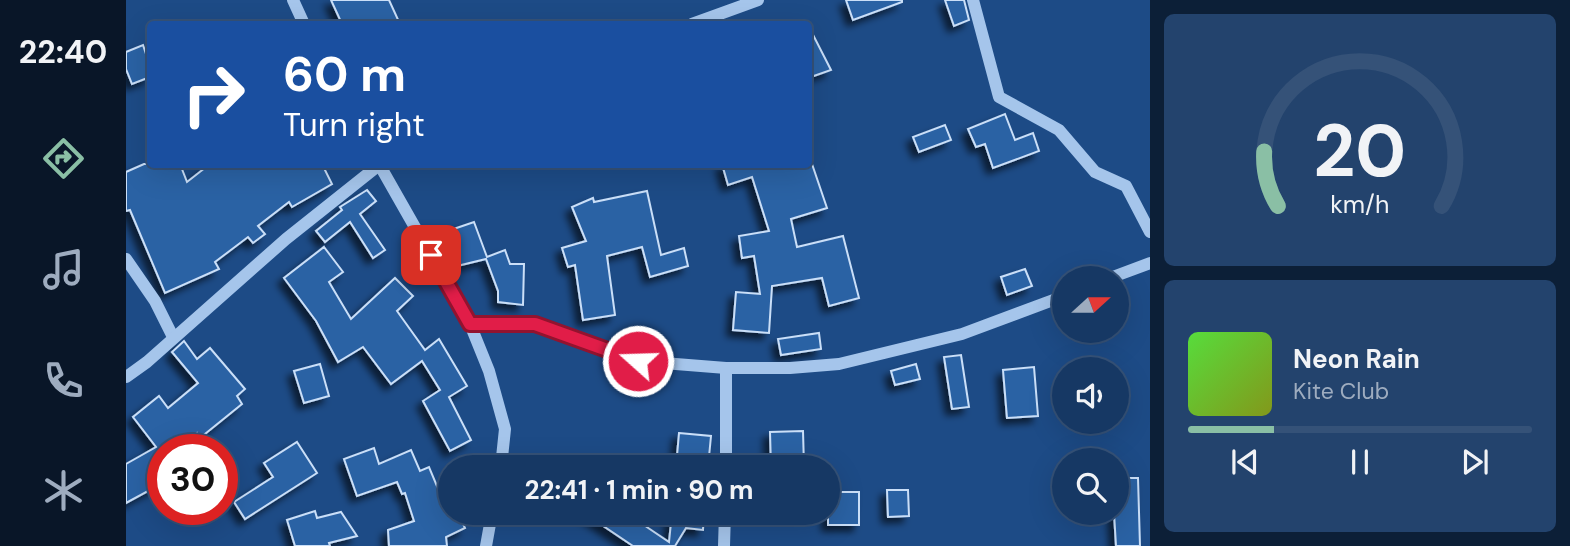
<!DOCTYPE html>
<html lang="en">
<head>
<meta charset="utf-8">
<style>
	:root { --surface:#163864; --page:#23436d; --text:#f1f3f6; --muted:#9eacbf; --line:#355278; --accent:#8abfa5 }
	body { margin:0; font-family:"DM Sans",sans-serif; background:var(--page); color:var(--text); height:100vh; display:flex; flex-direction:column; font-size:26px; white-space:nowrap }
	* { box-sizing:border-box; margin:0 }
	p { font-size:23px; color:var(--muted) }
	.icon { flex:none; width:38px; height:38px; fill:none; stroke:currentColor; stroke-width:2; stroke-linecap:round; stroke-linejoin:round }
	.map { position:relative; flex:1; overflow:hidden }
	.drawer { display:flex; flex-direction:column; gap:14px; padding:14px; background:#0c1f37; width:420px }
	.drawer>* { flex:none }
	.banner { position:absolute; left:21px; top:21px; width:665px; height:147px; border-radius:7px; box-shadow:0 7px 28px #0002,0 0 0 2px var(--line); background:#1a4fa0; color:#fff; overflow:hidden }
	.needle { width:46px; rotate:69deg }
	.controls { position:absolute; left:926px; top:266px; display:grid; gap:14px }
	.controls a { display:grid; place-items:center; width:77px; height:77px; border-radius:50%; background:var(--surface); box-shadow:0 7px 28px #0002,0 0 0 2px var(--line); font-size:35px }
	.speed { position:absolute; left:21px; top:434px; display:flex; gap:14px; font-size:35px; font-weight:700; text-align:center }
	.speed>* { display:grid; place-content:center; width:91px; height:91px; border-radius:50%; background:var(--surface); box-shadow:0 7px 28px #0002,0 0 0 2px var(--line); line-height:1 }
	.speed .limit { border:10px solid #d22; background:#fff; color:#111 }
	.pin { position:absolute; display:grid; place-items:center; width:60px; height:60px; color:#fff; margin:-30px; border-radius:14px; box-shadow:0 4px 10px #0006 }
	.me { position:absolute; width:77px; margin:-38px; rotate:290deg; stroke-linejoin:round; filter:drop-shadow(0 0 5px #0008) }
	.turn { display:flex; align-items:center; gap:24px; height:147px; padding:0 21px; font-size:32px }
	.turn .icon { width:91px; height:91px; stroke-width:2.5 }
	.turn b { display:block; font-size:49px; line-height:60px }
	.drawer .tile { flex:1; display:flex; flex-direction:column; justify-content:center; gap:10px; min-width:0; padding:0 24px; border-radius:10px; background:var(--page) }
	.drawer .dial { align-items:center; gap:0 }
	.dial svg { height:182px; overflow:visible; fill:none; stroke:var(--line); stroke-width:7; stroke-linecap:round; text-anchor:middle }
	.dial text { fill:var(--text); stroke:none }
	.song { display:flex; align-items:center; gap:21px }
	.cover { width:84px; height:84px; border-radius:10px; background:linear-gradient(135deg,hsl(110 70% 55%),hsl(70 70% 35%)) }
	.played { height:7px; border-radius:4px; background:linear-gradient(90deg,var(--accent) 25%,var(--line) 25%) }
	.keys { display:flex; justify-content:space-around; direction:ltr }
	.trip { position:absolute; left:312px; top:455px; width:402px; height:70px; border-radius:35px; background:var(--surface); box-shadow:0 7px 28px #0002,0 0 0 2px var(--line); font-weight:700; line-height:70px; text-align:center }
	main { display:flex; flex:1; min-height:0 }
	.tab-bar { display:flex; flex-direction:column; width:126px; justify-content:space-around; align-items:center; background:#091628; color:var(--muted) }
	.tab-bar .icon { width:49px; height:49px }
	.tab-bar .active { color:var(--accent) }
	.tab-bar b { font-size:32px; color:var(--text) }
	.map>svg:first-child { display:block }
	.building { fill:#2c62a4; stroke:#cadff8; stroke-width:2; filter:url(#shadow) }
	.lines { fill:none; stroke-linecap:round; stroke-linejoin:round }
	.minor { stroke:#a5c5eb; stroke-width:12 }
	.route-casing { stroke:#92132f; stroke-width:18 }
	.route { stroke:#e11d48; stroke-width:12 }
</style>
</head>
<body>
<main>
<nav class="tab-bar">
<b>22:40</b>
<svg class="icon active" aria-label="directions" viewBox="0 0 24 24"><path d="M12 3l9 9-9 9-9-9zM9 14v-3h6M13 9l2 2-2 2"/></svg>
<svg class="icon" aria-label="music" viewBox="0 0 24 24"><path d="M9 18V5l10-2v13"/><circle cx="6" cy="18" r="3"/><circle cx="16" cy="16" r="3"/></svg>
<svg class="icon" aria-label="phone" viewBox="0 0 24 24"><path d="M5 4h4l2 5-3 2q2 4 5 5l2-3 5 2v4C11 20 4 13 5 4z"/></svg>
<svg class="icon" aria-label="climate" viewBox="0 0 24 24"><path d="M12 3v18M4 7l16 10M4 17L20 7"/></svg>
</nav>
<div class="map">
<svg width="1024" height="546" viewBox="0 0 1024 546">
	<defs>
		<filter id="shadow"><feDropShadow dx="-6" dy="6" stdDeviation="3.5" flood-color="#0009"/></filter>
	</defs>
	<rect width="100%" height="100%" fill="#1d4b86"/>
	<g class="building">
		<path d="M205,0h58l11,24h-58z"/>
		<path d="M720,0h56v2l-49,18z"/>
		<path d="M819,0h19l5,20 -15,6z"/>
		<path d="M682,25l23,45 -23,8z"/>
		<path d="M17,45l7,21v11l-18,7 -6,-15v-17z"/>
		<path d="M879,114l10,26 18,-7 6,18 -46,17 -8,-24 -9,3 -8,-18z"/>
		<path d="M819,125l6,15 -32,12 -6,-15z"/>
		<path d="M18,164h36l7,18 23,-18h112l10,20 -40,23 -3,-5 -31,24 7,8 -12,9 -5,-6 -33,25 4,7 -54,24 -35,-83 -4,1v-39z"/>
		<path d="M596,164h90l15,44 -36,11 6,28 46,-11 16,62 -30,8 -7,-28 -50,8 -3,47 -36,-3 3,-38 24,2 -6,-38 -12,2 -3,-22 30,-5 -17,-54 -24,8z"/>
		<path d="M241,190l9,11 -16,13 25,36 -12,8 -23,-36 -25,20 -9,-11 26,-21 -2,-3z"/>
		<path d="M521,191l14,64 23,-7 4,18 -38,11 -8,-30 -35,9 8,59 -32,5 -8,-55 -7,2 -6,-19 24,-7 -14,-34 21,-9 1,4z"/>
		<path d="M348,222l13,35 18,-7 5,14h14l-1,41 -25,-3v-11l-12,-32 -33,8 -11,-34z"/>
		<path d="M198,247l19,25 -14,10 22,37 44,-41 18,18 -16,15 28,39 14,-11 28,47 -18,11 22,43 -21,11 -27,-50 17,-11 -18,-29 -31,23 -28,-37 -25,15 -22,-41 -32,-43z"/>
		<path d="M899,269l7,17 -25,9 -6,-18z"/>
		<path d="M693,333l2,16 -40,6 -3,-16z"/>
		<path d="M58,341l13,18 13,-11 35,41 -8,7 5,8 -42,34 -3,-5 -21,17h-13v33l-37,20v-39l30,-17 -23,-30 26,-21 9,12 30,-25 -26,-31z"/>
		<path d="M835,355l8,52 -17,2 -8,-52z"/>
		<path d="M194,364l9,32 -25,7 -10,-32z"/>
		<path d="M790,364l4,15 -25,6 -4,-14z"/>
		<path d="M908,367l4,49 -31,2 -4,-48z"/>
		<path d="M677,431l1,36h-33l-1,-35z"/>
		<path d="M553,433l32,3 -3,31h-32z"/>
		<path d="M171,442l20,31 -72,46 -11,-17 39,-25 -9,-14z"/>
		<path d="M248,448l5,16 32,-14 9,21 9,-4 10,24 11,-4v26h8l7,15 -19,9 1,9h-58l-1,-16 26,-9 -9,-28 -3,1 -5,-12 -40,14 -13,-37z"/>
		<path d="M990,478h22l2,68h-24l-2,-33h2z"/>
		<path d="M761,490h21l1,26 -21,1z"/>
		<rect x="702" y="492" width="31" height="33"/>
		<path d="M189,511l2,7 24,-6 16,24 -28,7 1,3h-35l-8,-26z"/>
		<path d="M458,513h42l43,29 3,-29h32l-1,17 -17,-2 -11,18h-42z"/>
	</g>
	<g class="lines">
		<g class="minor">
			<path d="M167,0l11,24"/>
			<path d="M847,0l26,97 60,33 36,42 31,14 24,46"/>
			<path d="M566,24l66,-24"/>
			<path d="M253,164l91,160 19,47 16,58 -4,38"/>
			<path d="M0,259l29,42 18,36"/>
			<path d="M984,278l40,-15"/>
			<path d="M344,324h65l103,37 88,7h64l49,-4 123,-30 102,-38"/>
			<path d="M0,377l21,-15 139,-123 93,-74"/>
			<path d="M600,467v-99"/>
			<path d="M360,546l6,-33"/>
			<path d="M598,546l1,-33"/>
		</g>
	</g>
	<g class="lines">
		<g class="route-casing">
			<path id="route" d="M305,255l39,69h65l103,37"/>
		</g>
		<use href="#route" class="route"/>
	</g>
</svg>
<div class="controls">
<a><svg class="needle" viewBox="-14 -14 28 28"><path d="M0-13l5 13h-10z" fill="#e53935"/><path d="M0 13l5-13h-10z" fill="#9eacbf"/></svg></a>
<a><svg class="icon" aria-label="sound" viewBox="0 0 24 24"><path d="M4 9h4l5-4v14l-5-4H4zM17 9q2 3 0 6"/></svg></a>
<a><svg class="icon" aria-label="search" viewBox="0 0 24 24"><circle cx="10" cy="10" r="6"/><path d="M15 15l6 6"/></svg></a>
</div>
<div class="speed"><div class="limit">30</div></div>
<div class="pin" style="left:305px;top:255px;background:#d93025"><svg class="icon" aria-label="arrive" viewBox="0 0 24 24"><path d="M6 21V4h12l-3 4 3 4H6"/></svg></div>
<svg class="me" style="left:512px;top:361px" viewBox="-20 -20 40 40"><circle r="17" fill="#e11d48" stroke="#fff" stroke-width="3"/><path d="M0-11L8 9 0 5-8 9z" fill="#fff"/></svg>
<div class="trip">22:41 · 1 min · 90 m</div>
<div class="banner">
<div class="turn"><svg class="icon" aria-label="right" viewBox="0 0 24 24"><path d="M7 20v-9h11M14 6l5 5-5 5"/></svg><div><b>60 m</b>Turn right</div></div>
</div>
</div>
<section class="drawer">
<div class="tile dial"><svg viewBox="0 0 100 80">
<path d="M14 69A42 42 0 1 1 86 69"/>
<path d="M14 69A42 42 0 0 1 8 45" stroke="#8abfa5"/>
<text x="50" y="56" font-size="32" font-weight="700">20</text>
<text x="50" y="72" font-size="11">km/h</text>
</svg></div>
<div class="tile">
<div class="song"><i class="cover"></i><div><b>Neon Rain</b><p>Kite Club</p></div></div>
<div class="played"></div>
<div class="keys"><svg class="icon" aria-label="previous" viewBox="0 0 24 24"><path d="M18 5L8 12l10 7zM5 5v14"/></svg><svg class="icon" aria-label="pause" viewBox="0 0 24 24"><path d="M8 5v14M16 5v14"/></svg><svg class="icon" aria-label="next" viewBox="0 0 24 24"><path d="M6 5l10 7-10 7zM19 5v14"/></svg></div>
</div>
</section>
</main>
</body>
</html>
